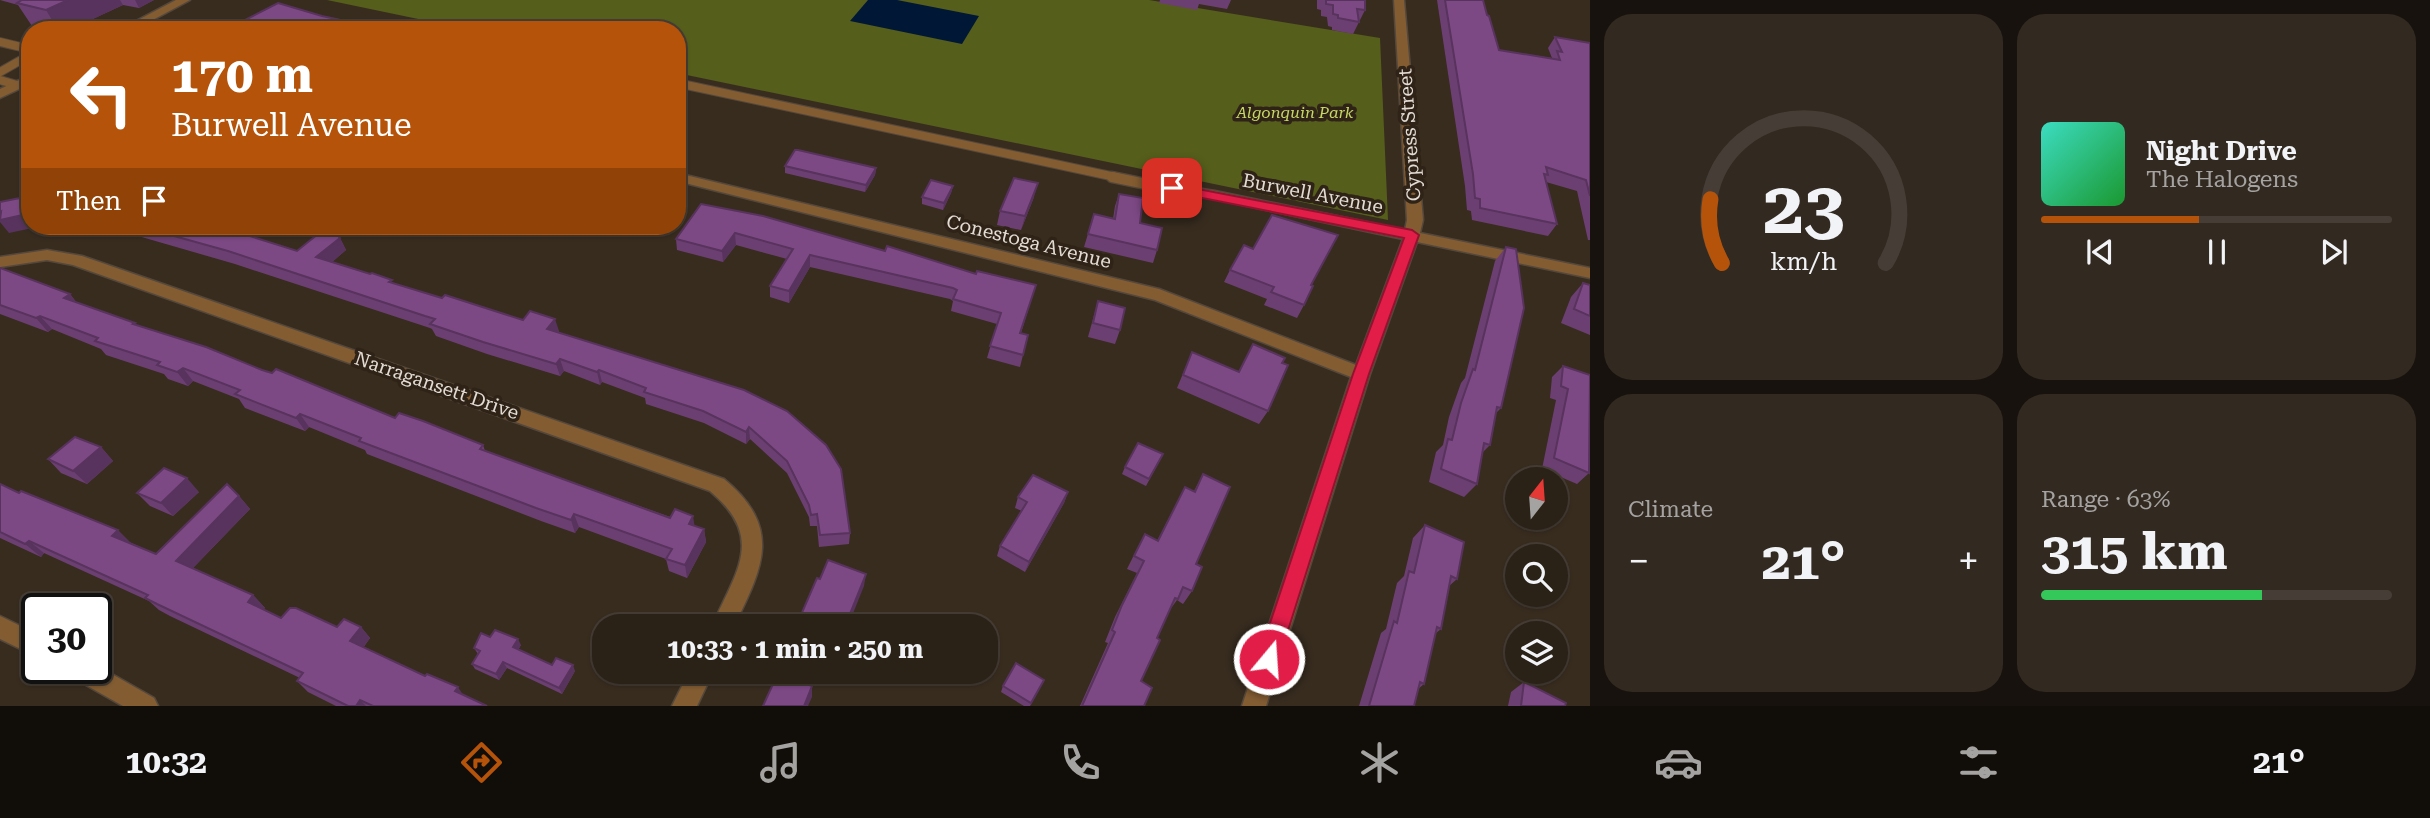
<!DOCTYPE html>
<html lang="en">
<head>
<meta charset="utf-8">
<style>
	:root { --surface:#2a2117; --page:#322920; --text:#f1f3f6; --muted:#a5a3a1; --line:#463e36; --accent:#b45309 }
	body { margin:0; font-family:"Roboto Serif",serif; background:var(--page); color:var(--text); height:100vh; display:flex; flex-direction:column; font-size:26px; white-space:nowrap }
	* { box-sizing:border-box; margin:0 }
	p { font-size:23px; color:var(--muted) }
	.icon { flex:none; width:38px; height:38px; fill:none; stroke:currentColor; stroke-width:2; stroke-linecap:round; stroke-linejoin:round }
	.map { position:relative; flex:1; overflow:hidden }
	.panel { display:flex; flex-direction:column; gap:14px; padding:14px; background:#17120d; width:840px }
	.panel>* { flex:none }
	.banner { position:absolute; left:21px; top:21px; width:665px; height:214px; border-radius:28px; box-shadow:0 2px 5px #0004,0 0 0 2px var(--line); background:#b45309; color:#fff; overflow:hidden }
	.needle { width:46px; rotate:17deg }
	.fabs { position:absolute; left:1505px; top:467px; display:grid; gap:14px }
	.fabs a { display:grid; place-items:center; width:63px; height:63px; border-radius:50%; background:var(--surface); box-shadow:0 2px 5px #0004,0 0 0 2px var(--line); font-size:35px }
	.speed { position:absolute; left:21px; top:593px; display:flex; gap:14px; font-size:35px; font-weight:700; text-align:center }
	.speed>* { display:grid; place-content:center; width:91px; height:91px; border-radius:50%; background:var(--surface); box-shadow:0 2px 5px #0004,0 0 0 2px var(--line); line-height:1 }
	.speed .limit { border:4px solid #111; border-radius:10px; background:#fff; color:#111 }
	.pin { position:absolute; display:grid; place-items:center; width:60px; height:60px; color:#fff; margin:-30px; border-radius:14px; box-shadow:0 4px 10px #0006 }
	.me { position:absolute; width:77px; margin:-38px; rotate:18deg; stroke-linejoin:round; filter:drop-shadow(0 0 5px #0008) }
	.turn { display:flex; align-items:center; gap:24px; height:147px; padding:0 35px; font-size:32px }
	.turn .icon { width:91px; height:91px; stroke-width:2.5 }
	.turn b { display:block; font-size:49px; line-height:60px }
	.then { display:flex; align-items:center; height:66px; padding:0 35px; background:#0003; gap:14px; font-size:26px }
	.big { font-size:52px; font-weight:700; line-height:1.1 }
	.panel .tile { flex:1; display:flex; flex-direction:column; justify-content:center; gap:10px; min-width:0; padding:0 24px; border-radius:28px; background:var(--page) }
	.panel .dial { align-items:center; gap:0 }
	.dial svg { height:182px; overflow:visible; fill:none; stroke:var(--line); stroke-width:7; stroke-linecap:round; text-anchor:middle }
	.dial text { fill:var(--text); stroke:none }
	.song { display:flex; align-items:center; gap:21px }
	.cover { width:84px; height:84px; border-radius:10px; background:linear-gradient(135deg,hsl(170 70% 55%),hsl(130 70% 35%)) }
	.played { height:7px; border-radius:4px; background:linear-gradient(90deg,var(--accent) 45%,var(--line) 45%) }
	.keys { display:flex; justify-content:space-around; direction:ltr }
	.heat { display:flex; justify-content:space-between; align-items:center; font-size:38px; direction:ltr }
	.charge { height:10px; border-radius:5px; background:linear-gradient(90deg,#34c759 63%,var(--line) 0) }
	.panel .tiles { flex:1; display:grid; gap:14px; grid-template-columns:repeat(2,1fr) }
	.trip { position:absolute; left:592px; top:614px; width:406px; height:70px; border-radius:28px; background:var(--surface); box-shadow:0 2px 5px #0004,0 0 0 2px var(--line); font-weight:700; line-height:70px; text-align:center }
	.dock { display:flex; height:112px; justify-content:space-around; align-items:center; background:#110d09; color:var(--muted) }
	.dock .icon { width:49px; height:49px }
	.dock .selected { color:var(--accent) }
	.dock b { font-size:32px; color:var(--text) }
	main { display:flex; flex:1; min-height:0 }
	.map>svg:first-child { display:block }
	.green { fill:#565e1c }
	.water { fill:#001835 }
	.lines { fill:none; stroke-linecap:round; stroke-linejoin:round }
	.service-far1-casing { stroke:#54483c; stroke-width:10 }
	.service-casing { stroke:#54483c; stroke-width:13 }
	.minor-casing { stroke:#54483c; stroke-width:3 }
	.service-far1 { stroke:#835c32; stroke-width:8 }
	.service { stroke:#835c32; stroke-width:10 }
	.minor { fill:#835c32; fill-rule:evenodd }
	.wall { fill:#6c3f72 }
	.shaded-wall { fill:#58335d }
	.building { fill:#7d4985; stroke:#58335d; stroke-width:2 }
	.route { fill:#e11d48; stroke:#92132f; stroke-width:2 }
	.labels { text-anchor:middle; stroke-width:7; stroke-linejoin:round; paint-order:stroke }
	.far-park-label { font-size:16px; font-style:italic; fill:#c7d764; stroke:#2e2316 }
	.street-label { font-size:19px; fill:#e4dcd4; stroke:#2e2316 }
</style>
</head>
<body>
<main>
<div class="map">
<svg width="1590" height="706" viewBox="0 0 1590 706">
	<rect width="100%" height="100%" fill="#382c1f"/>
	<path class="green" d="M327,0h822l231,38 8,182 -711,-147v-43h-206z"/>
	<path class="water" d="M868,0h29l82,16 -17,28 -112,-23z"/>
	<g class="lines">
		<g class="service-far1-casing">
			<g id="service-far1">
				<path d="M0,42l25,6 3,8 -28,16"/>
				<path d="M0,80l17,5"/>
				<path d="M677,83l443,95"/>
			</g>
		</g>
		<g class="service-casing">
			<path id="service" d="M1112,177l39,8"/>
		</g>
		<g class="minor-casing">
			<g id="minor">
				<path d="M176,0h14l-56,30h-15z"/>
				<path d="M1394,0h10l19,220 -3,13 170,35v10l-173,-36 -47,132 -104,332h-24l109,-329 -196,-77 -478,-119v-8l482,116 197,76 47,-126 -188,-40 -64,-10 -7,-4 7,-4 64,10 190,39 2,-10z"/>
				<path d="M30,75v9l-30,14v-9z"/>
				<path d="M47,250l35,6 642,223c59,49 39,88 10,147h-22c24,-55 54,-88 -2,-135l-637,-226 -26,-5 -47,7v-10z"/>
				<path d="M0,616l37,18v23l-37,-18z"/>
				<path d="M96,665l58,33 4,8h-35l-53,-30 -3,-8h29z"/>
				<path d="M689,672h24l-16,34h-25z"/>
			</g>
		</g>
		<use href="#service-far1" class="service-far1"/>
		<use href="#service" class="service"/>
		<use href="#minor" class="minor"/>
	</g>
	<g class="wall">
		<path d="M0,0h154l-15,8 -16,-3 -54,25h-23l-14,-4 -14,-21z"/>
		<path d="M1160,0h71l-4,9 -28,-5 -2,6 -38,-7z"/>
		<path d="M1317,0h48v10l-12,24 -21,-4v-3l-4,-1 -1,-9 -6,-1v-6l-4,-1z"/>
		<path d="M1437,0h46l4,15 12,35 53,8 -4,-10 7,-11 35,6v197h-2l-11,-49 -31,-9 11,42 -9,12 -76,-16 -1,-9 -4,-1 -2,-24z"/>
		<path d="M785,166l91,2 -1,7 -10,17 -80,-19z"/>
		<path d="M953,186l-2,7 -8,17 -21,-6v-7z"/>
		<path d="M1119,194l38,56 -4,13 -69,-16 10,-33 19,5 2,-13z"/>
		<path d="M1034,197l-13,33 -24,-5 3,-14z"/>
		<path d="M701,204l331,93 -11,36 7,2 -8,32 -33,-9 10,-34 -46,-13 2,-10 -3,-2 -140,-32 -21,36 -19,-6v-11l17,-27 -51,-14 -13,17 -46,-12 -1,-11z"/>
		<path d="M100,226h118l79,25 43,-13 6,12 -14,12 62,22 165,47 -1,1 186,58 106,143 -1,11 -30,3 -2,-21h-7l-1,-9 -22,-44 -37,-34 -4,5 -42,-21 -58,-19 -1,-6 -43,-16 -2,3 -36,-14 -4,5 -73,-22 -51,-18 -4,-7 -2,-1 -195,-64 -128,-37z"/>
		<path d="M1506,247l-5,161 -6,6 -5,31 -8,8 -5,31 -13,13 -35,-15 7,-30 7,-7 6,-28 12,-34 4,-5 30,-117z"/>
		<path d="M0,268l70,26 6,8 62,24 257,92 88,27 2,6 219,78 2,13 -19,36 -18,-7 -3,-12 -87,-32 -4,6 -34,-12 -174,-67 -2,-4 -56,-23 -4,4 -60,-23 -6,-9 -46,-18 -5,5 -20,-7 -4,-5 -58,-19 -5,-6 -49,-20 -4,3 -48,-18z"/>
		<path d="M1230,270l81,15 -7,20 -7,13 -33,-13 3,-6 -43,-17z"/>
		<path d="M1583,283l7,2v50l-29,-12 10,-26z"/>
		<path d="M1098,301l22,29 -5,14 -27,-7z"/>
		<path d="M1192,352l46,20 44,-9 -14,48 -9,13 -82,-36z"/>
		<path d="M1563,366l26,107 -12,11 -35,-15 14,-69 -6,-2 2,-21z"/>
		<path d="M101,447l12,14 -26,23 -26,-11 -13,-14z"/>
		<path d="M1163,454l-17,32 -24,-12 3,-7z"/>
		<path d="M1203,474l-7,90 -4,27 -9,13 -6,-4 -8,11 -12,27 -16,43 3,25h-64l28,-63 -3,-1 10,-25 22,-44 -10,-4 11,-22 7,-13 12,7 28,-54 9,4z"/>
		<path d="M0,484l156,70 83,-58 11,13 -57,59 60,27 12,13 -2,1 18,9 56,9h24l9,11 -7,10 124,58h-151l-28,-14 -11,-11 3,-3 -130,-62 -11,-6 -10,-9 -105,-48 -3,4 -41,-19z"/>
		<path d="M199,492l-26,24 -23,-10 -13,-13z"/>
		<path d="M1068,492l-4,11 -39,69 -28,-16 3,-10 22,-35 -7,-3 3,-11z"/>
		<path d="M1425,525l32,54 -8,7 -8,43 -5,4 -12,51 -6,5 -4,17h-55l22,-73 5,-4 11,-46 7,-7 9,-38z"/>
		<path d="M490,637l31,8 -3,5 34,15 23,6 -13,23 -55,-26 -8,12 -24,-11 -3,-5 6,-10 -4,-6z"/>
		<path d="M1044,680l-14,26h-6l-23,-14 2,-6z"/>
		<path d="M1524,682l41,24h-57l3,-14z"/>
	</g>
	<g class="shaded-wall">
		<path d="M68,0h52l3,5 -54,25h-11l-12,-20z"/>
		<path d="M135,0h19l-15,8z"/>
		<path d="M876,168l-1,7 -10,17 1,-7z"/>
		<path d="M1038,183l-4,14 -13,33 4,-14z"/>
		<path d="M953,186l-2,7 -8,17 1,-7z"/>
		<path d="M28,212l2,2v12h7v1l-28,6 -9,-11v-2z"/>
		<path d="M735,233l1,12 -13,17 -1,-11z"/>
		<path d="M340,238l6,12 -23,20 -7,-13z"/>
		<path d="M810,255v12l-21,36v-12z"/>
		<path d="M70,294l11,14 -17,-10z"/>
		<path d="M40,316l12,13 -4,3 -12,-14z"/>
		<path d="M555,319l4,12 -8,10 -4,-12z"/>
		<path d="M560,359l4,12 -4,5 -4,-12z"/>
		<path d="M183,368l10,13 -5,5 -11,-14z"/>
		<path d="M599,370l3,12 -2,3 -3,-13z"/>
		<path d="M300,414l9,13 -4,4 -9,-13z"/>
		<path d="M749,427l1,12 -4,5v-12z"/>
		<path d="M101,447l12,14 -26,23 -14,-13z"/>
		<path d="M187,478l12,14 -26,24 -12,-13z"/>
		<path d="M1068,492l-4,11 -39,69 4,-10z"/>
		<path d="M239,496l11,13 -62,64 -12,-12z"/>
		<path d="M574,514l5,13 -4,6 -4,-13z"/>
		<path d="M693,516l2,13 -6,-5z"/>
		<path d="M704,529l2,13 -19,36 -2,-13z"/>
		<path d="M118,530l13,13 -5,5 -14,-12z"/>
		<path d="M29,541l15,12 -3,4 -16,-13z"/>
		<path d="M866,574l-2,12 -16,40h-3z"/>
		<path d="M253,595l12,13 -6,6 -11,-12z"/>
		<path d="M361,627l9,11 -11,15 -9,-12z"/>
		<path d="M518,639l3,6 -5,8 -3,-6z"/>
		<path d="M503,662l4,6 -8,12 -3,-6z"/>
		<path d="M573,665l2,6 -13,23 -3,-6z"/>
		<path d="M812,686v11l-4,9h-4z"/>
		<path d="M458,687l7,11 -10,-7z"/>
		<path d="M360,700l6,6h-10z"/>
	</g>
	<g class="building">
		<path d="M22,0h46l-22,10 -29,-7z"/>
		<path d="M1326,0h39v10l-8,-1 2,13 -21,-4v-3l-5,-1v-9l-7,-1z"/>
		<path d="M1445,0h38l4,15 2,1 10,34 61,10 -3,-9 5,1 -7,-15 35,6v153l-4,-16 -40,-13 2,8 -4,-1 13,50 -77,-16v-9l-5,-1 -2,-24z"/>
		<path d="M278,3l44,13 65,14h-161z"/>
		<path d="M795,150h3l78,18 -10,17 -81,-19z"/>
		<path d="M1014,178l24,5 -13,33 -25,-5z"/>
		<path d="M931,180l22,6 -9,17 -22,-6z"/>
		<path d="M1119,194l24,4 -3,25 22,5 -5,22 -69,-16 6,-20 21,5z"/>
		<path d="M30,196v16h-2l-1,2 -27,6 1,-8 -1,1v-11z"/>
		<path d="M701,204l62,12 122,35 2,-5 89,28 1,-3 59,14 -16,48 8,2 -5,20 -33,-9 11,-33 -48,-14 4,-9 -4,-2 -143,-33 -21,36 -19,-5 23,-37 -58,-16 -13,18 -46,-12z"/>
		<path d="M1272,215l66,20 -27,50 2,1 -9,19 -33,-13 3,-5 -44,-17 14,-25 9,4z"/>
		<path d="M138,226h80l79,25 31,-25h2l10,12 -24,19 54,17 2,-1 20,7 -3,2 53,16 3,-3 78,25 7,-9 25,8 -8,10 197,61 43,21 39,34 15,24 9,64 -30,2 -3,-21 -6,1 -2,-10 -22,-44 -38,-34 -3,5 -43,-21 -59,-19 2,-4 -47,-18 -2,2 -37,-13 -4,5 -73,-22 -53,-18 5,-5 -10,-3 -197,-65z"/>
		<path d="M1506,247l10,2 8,59 -23,100 -4,-1 -7,38 -6,-2 -7,41 -36,-15 7,-30 4,1 9,-37 12,-34 2,1z"/>
		<path d="M0,268l70,26 -6,4 71,25 -2,1 73,23 56,23 10,3 4,-4 119,49 4,-5 24,8 60,24 -3,4 102,37 88,32 5,-9 18,7 -4,8 15,5 -19,36 -19,-6 6,-10 -98,-35 -3,6 -35,-12 -177,-67 2,-3 -61,-24 -4,4 -61,-24 5,-4 -57,-22 -6,4 -20,-7 3,-3 -65,-21 3,-3 -58,-22 -4,2 -36,-13z"/>
		<path d="M1583,283l7,2v31l-16,-7z"/>
		<path d="M1098,301l27,7 -5,22 -27,-7z"/>
		<path d="M1253,344l32,14 -3,5 6,2 -20,46 -85,-36 9,-23 47,20z"/>
		<path d="M1563,366l27,9 -1,98 -35,-15 14,-69 -7,-3z"/>
		<path d="M75,437l26,10 -28,24 -25,-12z"/>
		<path d="M1138,443l25,11 -14,25 -24,-12z"/>
		<path d="M164,468l23,10 -26,25 -24,-10z"/>
		<path d="M1203,474l27,13 -34,77 6,3 -10,24 -9,-4 -5,12 -3,-1 -18,40 3,2 -19,41 11,7 -8,18h-62l33,-74 -3,-2 10,-25 22,-44 -10,-5 11,-22 13,7 27,-54 10,5z"/>
		<path d="M1033,475l35,17 -39,70 -29,-16 27,-44 -9,-5z"/>
		<path d="M0,484l19,9 2,-2 97,39 -6,6 44,18 71,-70 12,12 -63,65 77,34 -5,7 33,16 9,-10h6l41,19 7,-8 17,8 -11,14 75,35 2,-2 31,13 -3,4 32,15h-114l-13,-6 -4,6h-8l-51,-25 6,-8 -146,-69 -12,-6 3,-3 -119,-54 -4,3 -25,-12z"/>
		<path d="M1425,525l39,17 -7,37 -6,-3 -10,53 -4,-2 -13,57 -4,-2 -6,24h-45l25,-85 3,2 12,-52 5,2z"/>
		<path d="M828,560l38,14 -21,52h-59l4,-8 8,4 19,-44 3,1z"/>
		<path d="M888,615l30,11h-34z"/>
		<path d="M495,630l23,9 -5,8 39,18 4,-7 17,7 -14,23 -56,-26 -7,12 -24,-10 8,-13 -6,-3 7,-15 9,4z"/>
		<path d="M1016,663l28,17 -13,23 -28,-17z"/>
		<path d="M778,673l34,13 -8,20h-41z"/>
		<path d="M1524,682l42,21 -1,3h-44z"/>
	</g>
	<path class="route" d="M1172,184l240,46 7,5 -50,139 -90,285 -3,7 -7,3 -8,-3 -3,-7 95,-285 51,-136 -237,-47 -1,-3z"/>
	<g class="labels">
		<g class="far-park-label">
			<text x="1295" y="118">Algonquin Park</text>
		</g>
		<g class="street-label">
			<text transform="translate(1409 135) rotate(-94)" y="7">Cypress Street</text>
			<text transform="translate(1313 193) rotate(11)" y="7">Burwell Avenue</text>
			<text transform="translate(1029 241) rotate(14)" y="7">Conestoga Avenue</text>
			<text transform="translate(437 385) rotate(19)" y="7">Narragansett Drive</text>
		</g>
	</g>
</svg>
<div class="fabs">
<a><svg class="needle" viewBox="-14 -14 28 28"><path d="M0-13l5 13h-10z" fill="#e53935"/><path d="M0 13l5-13h-10z" fill="#a5a3a1"/></svg></a>
<a><svg class="icon" aria-label="search" viewBox="0 0 24 24"><circle cx="10" cy="10" r="6"/><path d="M15 15l6 6"/></svg></a>
<a><svg class="icon" aria-label="layers" viewBox="0 0 24 24"><path d="M12 4l9 5-9 5-9-5zM3 14l9 5 9-5"/></svg></a>
</div>
<div class="speed"><div class="limit">30</div></div>
<div class="pin" style="left:1172px;top:188px;background:#d93025"><svg class="icon" aria-label="arrive" viewBox="0 0 24 24"><path d="M6 21V4h12l-3 4 3 4H6"/></svg></div>
<svg class="me" style="left:1269px;top:659px" viewBox="-20 -20 40 40"><circle r="17" fill="#e11d48" stroke="#fff" stroke-width="3"/><path d="M0-11L8 9 0 5-8 9z" fill="#fff"/></svg>
<div class="trip">10:33 · 1 min · 250 m</div>
<div class="banner">
<div class="turn"><svg class="icon" aria-label="left" viewBox="0 0 24 24"><path d="M17 20v-9H6M10 6l-5 5 5 5"/></svg><div><b>170 m</b>Burwell Avenue</div></div>
<div class="then">Then<svg class="icon" aria-label="arrive" viewBox="0 0 24 24"><path d="M6 21V4h12l-3 4 3 4H6"/></svg></div>
</div>
</div>
<section class="panel">
<div class="tiles">
<div class="tile dial"><svg viewBox="0 0 100 80">
<path d="M14 69A42 42 0 1 1 86 69"/>
<path d="M14 69A42 42 0 0 1 9 41" stroke="#b45309"/>
<text x="50" y="56" font-size="32" font-weight="700">23</text>
<text x="50" y="72" font-size="11">km/h</text>
</svg></div>
<div class="tile">
<div class="song"><i class="cover"></i><div><b>Night Drive</b><p>The Halogens</p></div></div>
<div class="played"></div>
<div class="keys"><svg class="icon" aria-label="previous" viewBox="0 0 24 24"><path d="M18 5L8 12l10 7zM5 5v14"/></svg><svg class="icon" aria-label="pause" viewBox="0 0 24 24"><path d="M8 5v14M16 5v14"/></svg><svg class="icon" aria-label="next" viewBox="0 0 24 24"><path d="M6 5l10 7-10 7zM19 5v14"/></svg></div>
</div>
<div class="tile"><p>Climate</p>
<div class="heat"><a>−</a><b class="big">21°</b><a>+</a></div>
</div>
<div class="tile"><p>Range · 63%</p><b class="big">315 km</b><div class="charge"></div></div>
</div>
</section>
</main>
<nav class="dock">
<b>10:32</b>
<svg class="icon selected" aria-label="directions" viewBox="0 0 24 24"><path d="M12 3l9 9-9 9-9-9zM9 14v-3h6M13 9l2 2-2 2"/></svg>
<svg class="icon" aria-label="music" viewBox="0 0 24 24"><path d="M9 18V5l10-2v13"/><circle cx="6" cy="18" r="3"/><circle cx="16" cy="16" r="3"/></svg>
<svg class="icon" aria-label="phone" viewBox="0 0 24 24"><path d="M5 4h4l2 5-3 2q2 4 5 5l2-3 5 2v4C11 20 4 13 5 4z"/></svg>
<svg class="icon" aria-label="climate" viewBox="0 0 24 24"><path d="M12 3v18M4 7l16 10M4 17L20 7"/></svg>
<svg class="icon" aria-label="car" viewBox="0 0 24 24"><path d="M5 17H2v-5l4-1 3-4h7l3 4 3 1v5h-3M9 17h6M6 11h13"/><circle cx="7" cy="17" r="2"/><circle cx="17" cy="17" r="2"/></svg>
<svg class="icon" aria-label="filters" viewBox="0 0 24 24"><path d="M4 7h16M4 17h16"/><circle cx="9" cy="7" r="2"/><circle cx="15" cy="17" r="2"/></svg>
<b>21°</b>
</nav>
</body>
</html>
